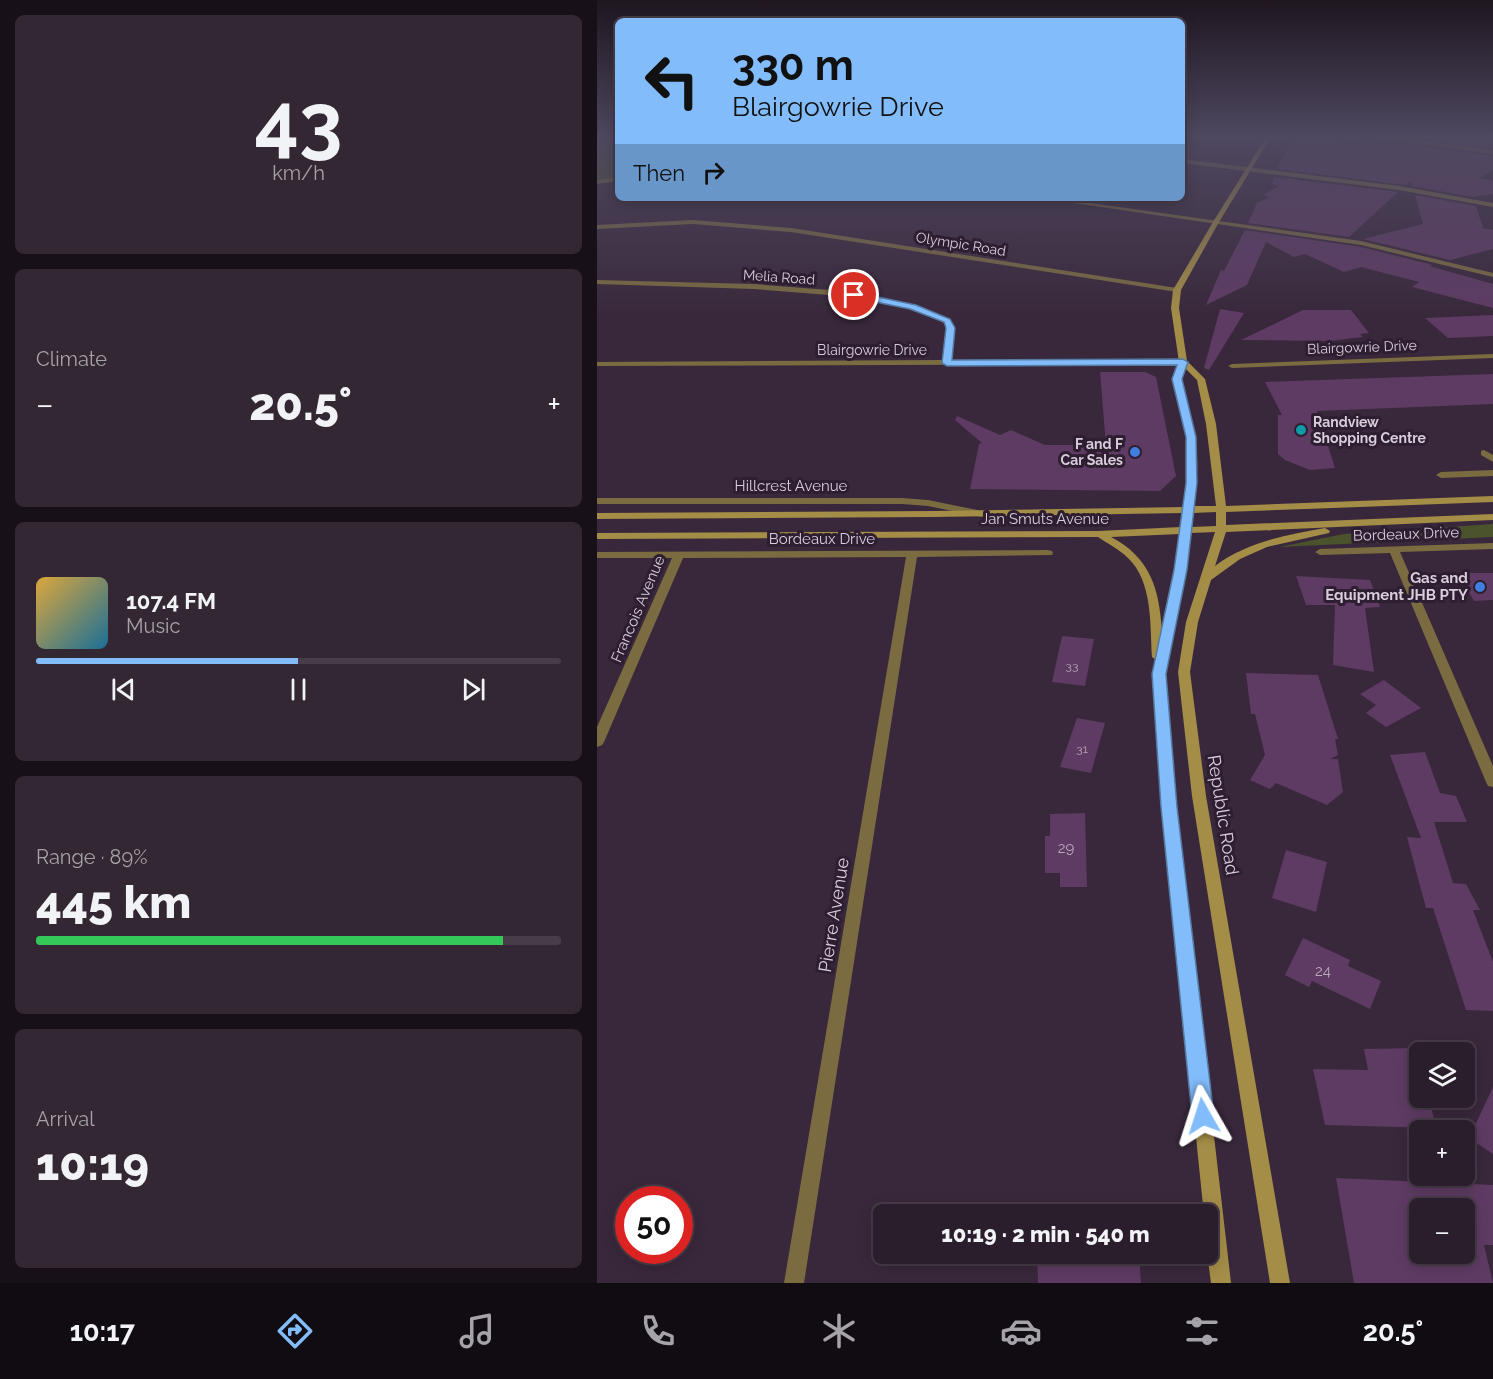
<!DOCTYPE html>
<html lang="en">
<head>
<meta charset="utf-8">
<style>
	:root { --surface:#2b1e2c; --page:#332734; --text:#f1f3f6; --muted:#a6a2a9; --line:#473c48; --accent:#83bcfb }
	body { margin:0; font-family:Raleway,sans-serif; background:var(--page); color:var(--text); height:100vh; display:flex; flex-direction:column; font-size:22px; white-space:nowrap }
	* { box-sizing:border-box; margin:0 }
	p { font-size:20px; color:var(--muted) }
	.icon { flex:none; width:33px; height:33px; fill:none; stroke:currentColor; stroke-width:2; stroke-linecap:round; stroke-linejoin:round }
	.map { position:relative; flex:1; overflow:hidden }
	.panel { display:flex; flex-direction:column; gap:15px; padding:15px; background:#181018; width:597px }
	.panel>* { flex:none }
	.hud { position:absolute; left:18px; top:18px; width:570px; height:183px; border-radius:9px; box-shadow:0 3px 15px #0003,0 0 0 2px var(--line); background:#83bcfb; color:#111; overflow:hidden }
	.tools { position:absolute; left:812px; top:1042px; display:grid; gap:12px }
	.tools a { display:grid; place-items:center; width:66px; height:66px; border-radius:9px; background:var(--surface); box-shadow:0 3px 15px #0003,0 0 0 2px var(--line); font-size:30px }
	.speed { position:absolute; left:18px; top:1186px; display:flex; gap:12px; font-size:30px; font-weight:700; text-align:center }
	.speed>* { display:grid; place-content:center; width:78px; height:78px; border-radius:50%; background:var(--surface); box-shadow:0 3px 15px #0003,0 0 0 2px var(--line); line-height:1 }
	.speed .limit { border:9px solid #d22; background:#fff; color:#111 }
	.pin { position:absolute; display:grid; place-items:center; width:51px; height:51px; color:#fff; margin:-26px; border:3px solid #fff; border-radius:50%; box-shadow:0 2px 6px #0007 }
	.me { position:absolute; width:66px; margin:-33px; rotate:354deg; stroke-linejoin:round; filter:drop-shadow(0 0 4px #0008) }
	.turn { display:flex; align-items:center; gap:21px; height:126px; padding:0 18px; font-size:27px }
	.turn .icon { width:78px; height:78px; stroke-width:2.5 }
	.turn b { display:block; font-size:42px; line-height:51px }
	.then { display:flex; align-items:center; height:57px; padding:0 18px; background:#0003; gap:12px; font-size:22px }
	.big { font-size:45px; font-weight:800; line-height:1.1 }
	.panel .card { flex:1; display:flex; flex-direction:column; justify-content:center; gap:9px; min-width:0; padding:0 21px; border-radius:9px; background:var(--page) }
	.panel .dial { align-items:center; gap:0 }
	.dial b { font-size:78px; line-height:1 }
	.song { display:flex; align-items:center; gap:18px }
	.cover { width:72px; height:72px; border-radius:9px; background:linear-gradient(135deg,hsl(40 70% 55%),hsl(200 70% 35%)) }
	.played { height:6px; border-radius:3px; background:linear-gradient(90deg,var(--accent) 50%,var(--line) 50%) }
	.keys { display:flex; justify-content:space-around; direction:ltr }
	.heat { display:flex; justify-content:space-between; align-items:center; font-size:33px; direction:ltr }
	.charge { height:9px; border-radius:4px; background:linear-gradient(90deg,#34c759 89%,var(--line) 0) }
	.trip { position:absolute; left:276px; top:1204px; width:345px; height:60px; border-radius:9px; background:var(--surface); box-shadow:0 3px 15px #0003,0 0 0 2px var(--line); font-weight:800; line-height:60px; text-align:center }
	.dock { display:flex; height:96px; justify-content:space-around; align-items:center; background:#110c12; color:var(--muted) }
	.dock .icon { width:42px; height:42px }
	.dock .on { color:var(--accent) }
	.dock b { font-size:27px; color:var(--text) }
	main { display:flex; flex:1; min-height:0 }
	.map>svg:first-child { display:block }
	.green { fill:#4b532c }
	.building { fill:#5e3b63; fill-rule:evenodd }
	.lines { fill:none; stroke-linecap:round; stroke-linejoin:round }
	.lane { fill:#7a6b41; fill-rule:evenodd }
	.street { fill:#7a6b41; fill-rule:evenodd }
	.secondary { fill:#a48d47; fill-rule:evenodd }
	.route { fill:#83bcfb; stroke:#557aa3; stroke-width:1.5 }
	.culture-dot { fill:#0f9aa8; stroke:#2e1e31; stroke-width:2 }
	.shop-dot { fill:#3f7fe0; stroke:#2e1e31; stroke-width:2 }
	.labels { text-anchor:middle; stroke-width:6; stroke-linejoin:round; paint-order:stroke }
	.number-label { font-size:12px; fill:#baa8bc }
	.far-street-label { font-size:14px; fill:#d8cdda; stroke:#2e1e31 }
	.far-poi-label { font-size:14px; font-weight:bold; fill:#d8cdda; stroke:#2e1e31; text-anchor:start }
	.street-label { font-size:15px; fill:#d8cdda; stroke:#2e1e31 }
	.poi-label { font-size:15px; font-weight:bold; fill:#d8cdda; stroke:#2e1e31; text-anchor:end }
	.near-number-label { font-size:15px; fill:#baa8bc }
	.near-street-label { font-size:18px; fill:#d8cdda; stroke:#2e1e31 }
</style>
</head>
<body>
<main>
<section class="panel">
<div class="card dial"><b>43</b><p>km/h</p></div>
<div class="card"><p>Climate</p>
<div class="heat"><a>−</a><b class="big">20.5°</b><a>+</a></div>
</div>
<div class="card">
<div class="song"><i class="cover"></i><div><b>107.4 FM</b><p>Music</p></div></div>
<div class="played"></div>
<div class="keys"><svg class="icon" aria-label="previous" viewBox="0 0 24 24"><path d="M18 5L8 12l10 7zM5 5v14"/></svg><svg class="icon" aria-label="pause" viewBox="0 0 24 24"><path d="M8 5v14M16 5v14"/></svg><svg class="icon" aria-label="next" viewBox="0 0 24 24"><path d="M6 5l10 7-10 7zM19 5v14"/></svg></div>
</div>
<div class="card"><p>Range · 89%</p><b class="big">445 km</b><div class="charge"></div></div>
<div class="card"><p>Arrival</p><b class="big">10:19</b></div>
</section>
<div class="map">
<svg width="896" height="1283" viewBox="0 0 896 1283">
	<rect width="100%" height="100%" fill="#39283b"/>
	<g class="green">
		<path d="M0,137h21v43l-21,3z"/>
		<path d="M896,524v13l-214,10 65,-13z"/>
	</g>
	<g class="building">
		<path d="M705,137l49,7 19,-2 18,5 4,-2 11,2v-3l90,12v14l-14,8 14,3v13l-20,3 -61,-11 -1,-5 -5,4 -129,-16 16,-28z"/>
		<path d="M812,137h84v11z"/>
		<path d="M677,177l124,15 -49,45 -101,-14 9,-20 13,-6 -8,-2 18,-9 -8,-2z"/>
		<path d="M818,195l61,11 7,22 10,2v19l-43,11 -87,-21 60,-15z"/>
		<path d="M648,230l116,17 72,18 -4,1 64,18v24l-81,-21 7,-5 -58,-15 -17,5 -39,-18 -11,3 -28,-15 -19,43 -41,20 15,-35 3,1z"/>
		<path d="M623,309l24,4 -35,57 -5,-2z"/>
		<path d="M706,310h48l18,23 -9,1 3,3 -33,4 -89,-1z"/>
		<path d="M896,315v21l-45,2 -23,-20z"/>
		<path d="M503,372h45l11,5 20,99 -16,15 -190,-2 9,-45 3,-1 -27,-23 2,-4 43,19 11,-5 34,15h61z"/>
		<path d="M896,374v30l-176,7 18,57 -25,2 -25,-10 -7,-6v-39h4l-17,-33z"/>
		<path d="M861,573h35v27l-19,1z"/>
		<path d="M699,576l74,4 10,27 -15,1 9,64 -41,-7 2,-60h-29z"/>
		<path d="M465,636l32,3 -9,47 -33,-4z"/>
		<path d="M649,673l72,2 20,64h-3l3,16 -8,4h8l5,33 -16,13 -51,-22 -6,6 -20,-9 15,-25 -10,-41h-4z"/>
		<path d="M787,680l37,28 -35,19 -20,-14 10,-8 -16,-11z"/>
		<path d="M480,718l28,5 -14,50 -31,-6z"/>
		<path d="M828,752l15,41 16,3 11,26h-33l19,61 13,1 14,26h-7l20,52v49l-27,-1 -33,-102h-7l-19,-71 14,1 -31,-83z"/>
		<path d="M488,813l2,74h-27v-14h-15v-37h5v-22z"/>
		<path d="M689,850l41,12 -11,50 -44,-14z"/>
		<path d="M706,938l47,22 -2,6 33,15 -11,28 -58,-28 -3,6 -24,-12z"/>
		<path d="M822,1048v50h10l7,30 -111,-3 -12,-56 55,1 -4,-21z"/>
		<path d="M896,1087v67l-24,-16z"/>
		<path d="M739,1178l157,7v60h-9l9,38h-139zM822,1209h45v45h-45z"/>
		<path d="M440,1254h102l2,29h-103z"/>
	</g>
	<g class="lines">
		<g class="lane">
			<path d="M887,450l9,5v7l-12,-7v-4z"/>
			<path d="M896,470v6l-52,2 -5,-3 5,-3z"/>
		</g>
		<g class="street">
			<path d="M774,137h17l105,13v4z"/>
			<path d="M585,159l217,27 94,17v4l-94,-17 -217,-27z"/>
			<path d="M21,177v4l-21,3v-4z"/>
			<path d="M442,198h16l306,43 132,32v4l-132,-32z"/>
			<path d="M96,220l98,8 386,60 4,2 -4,2 -386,-60 -98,-8 -96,5v-4z"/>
			<path d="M0,280l157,4 88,7 43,7 44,13 21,8 5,9 -4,32h232l4,2 -4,2 -586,2v-4l346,-2 4,-32 -3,-5 -20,-9 -39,-12 -43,-6 -88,-7 -157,-5z"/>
			<path d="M896,354v4l-261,10 -4,-2 4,-2z"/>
			<path d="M0,498h305l26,2 54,11 5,3 -5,3 -54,-11 -26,-2h-305z"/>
			<path d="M896,543v6l-93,3 93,214v21l-5,-1 -2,-4 -96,-229 -70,2 -5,-3 5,-3z"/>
			<path d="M451,550l4,1 1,2 -1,2 -135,2 -113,726h-20l122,-726 -223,1 -79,184 -2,3 -5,2v-20l75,-169h-75v-6z"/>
		</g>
		<path class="secondary" d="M669,137h5l-52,85 -38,68 -2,18 8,53 18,18 11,45 10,82 267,-10v6l-267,10v13l267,-11v6l-267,12 -11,34c32,-24 71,-31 110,-38l5,3 -1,2 -62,14 -27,12 -29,21 -13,42 -8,50 16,124 84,487h-20l-78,-487 -14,-124 8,-50 29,-90 -24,1 -4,37 -22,104 11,133 55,476h-20l-4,-30v-38h-3l-42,-408 -9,-133 3,-14 -4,-3c-2,-32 1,-75 -24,-99 -9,-9 -20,-14 -30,-21l-501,2v-6l501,-2 83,-4 2,-14 -250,4 -336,2v-6l336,-2 251,-4 3,-24 -1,-46 -13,-58 6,-17 -8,-54 2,-18 40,-68zM588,368l12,12 9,44 10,82h-22c3,-22 5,-47 1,-70 -3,-22 -18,-46 -10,-68zM619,512v14l-24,1 1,-14zM583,534l-5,36 -13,61c-3,-42 -11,-73 -51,-94z"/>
	</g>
	<linearGradient id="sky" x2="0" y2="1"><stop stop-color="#1f1620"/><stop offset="0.43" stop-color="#4e4860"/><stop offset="1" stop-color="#4e4860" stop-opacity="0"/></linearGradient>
	<rect width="896" height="317" fill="url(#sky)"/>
	<path class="route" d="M257,292l62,13 34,14 5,9 -3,32 231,-1 5,3 -6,17 14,58 1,46 -10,87 -21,104 11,133 37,309 -4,8 -7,3 -7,-3 -4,-8 -31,-309 -9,-133 22,-104 12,-87v-46l-14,-58 5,-14 -230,1 -5,-3 4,-35 -2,-6 -34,-13 -59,-12 -1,-2z"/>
	<circle class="culture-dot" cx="704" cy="430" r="6"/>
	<g class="shop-dot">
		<circle cx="538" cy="452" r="6"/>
		<circle cx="883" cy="587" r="6"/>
	</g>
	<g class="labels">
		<g class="number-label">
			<text x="475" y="670">33</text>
			<text x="485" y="753">31</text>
		</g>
		<g class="far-street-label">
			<text transform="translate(364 244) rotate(9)" y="5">Olympic Road</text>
			<text transform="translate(182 277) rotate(4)" y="5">Melia Road</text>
			<text transform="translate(765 347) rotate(-2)" y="5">Blairgowrie Drive</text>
			<text x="275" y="355">Blairgowrie Drive</text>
		</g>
		<g class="far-poi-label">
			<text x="716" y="427">Randview<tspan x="716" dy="16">Shopping Centre</tspan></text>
			<text x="526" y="449" text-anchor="end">F and F<tspan x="526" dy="16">Car Sales</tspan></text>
		</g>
		<g class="street-label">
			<text x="194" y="491">Hillcrest Avenue</text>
			<text x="448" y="524">Jan Smuts Avenue</text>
			<text transform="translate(809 534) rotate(-2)" y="5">Bordeaux Drive</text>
			<text x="225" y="544">Bordeaux Drive</text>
			<text transform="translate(41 609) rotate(-67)" y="5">Francois Avenue</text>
		</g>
		<g class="poi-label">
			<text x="871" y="583">Gas and<tspan x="871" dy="17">Equipment JHB PTY</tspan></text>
		</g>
		<g class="near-number-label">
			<text x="469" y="853">29</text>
			<text x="726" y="976">24</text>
		</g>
		<g class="near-street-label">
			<text transform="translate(626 815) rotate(81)" y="6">Republic Road</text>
			<text transform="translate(237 915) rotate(-81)" y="6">Pierre Avenue</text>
		</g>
	</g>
</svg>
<div class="tools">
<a><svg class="icon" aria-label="layers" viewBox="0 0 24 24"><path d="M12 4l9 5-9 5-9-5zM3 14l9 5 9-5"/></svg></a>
<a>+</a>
<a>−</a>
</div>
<div class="speed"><div class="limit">50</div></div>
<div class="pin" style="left:257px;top:295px;background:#d93025"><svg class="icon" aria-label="arrive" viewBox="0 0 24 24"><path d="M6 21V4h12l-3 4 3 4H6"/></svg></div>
<svg class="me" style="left:606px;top:1116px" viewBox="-20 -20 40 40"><path d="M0-17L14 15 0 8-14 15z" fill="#83bcfb" stroke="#fff" stroke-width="4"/></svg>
<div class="trip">10:19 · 2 min · 540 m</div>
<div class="hud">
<div class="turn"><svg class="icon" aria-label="left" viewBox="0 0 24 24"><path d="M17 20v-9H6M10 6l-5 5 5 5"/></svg><div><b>330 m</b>Blairgowrie Drive</div></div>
<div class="then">Then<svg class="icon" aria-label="right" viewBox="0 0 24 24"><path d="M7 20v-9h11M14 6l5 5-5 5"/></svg></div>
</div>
</div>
</main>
<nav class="dock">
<b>10:17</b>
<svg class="icon on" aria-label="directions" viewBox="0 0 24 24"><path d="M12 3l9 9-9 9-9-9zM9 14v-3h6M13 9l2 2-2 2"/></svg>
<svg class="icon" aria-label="music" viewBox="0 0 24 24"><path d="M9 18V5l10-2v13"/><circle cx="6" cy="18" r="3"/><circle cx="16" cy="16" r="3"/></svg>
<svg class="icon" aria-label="phone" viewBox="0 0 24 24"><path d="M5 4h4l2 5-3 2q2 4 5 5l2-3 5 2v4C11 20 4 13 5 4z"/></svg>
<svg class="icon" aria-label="climate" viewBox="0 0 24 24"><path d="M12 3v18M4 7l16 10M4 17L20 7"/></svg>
<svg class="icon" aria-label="car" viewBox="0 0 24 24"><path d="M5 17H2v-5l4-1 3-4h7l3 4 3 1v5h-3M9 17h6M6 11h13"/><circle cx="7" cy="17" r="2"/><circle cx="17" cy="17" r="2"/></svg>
<svg class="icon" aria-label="filters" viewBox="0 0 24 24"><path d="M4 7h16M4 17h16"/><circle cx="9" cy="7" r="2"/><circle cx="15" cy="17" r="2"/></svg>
<b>20.5°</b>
</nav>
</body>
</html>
